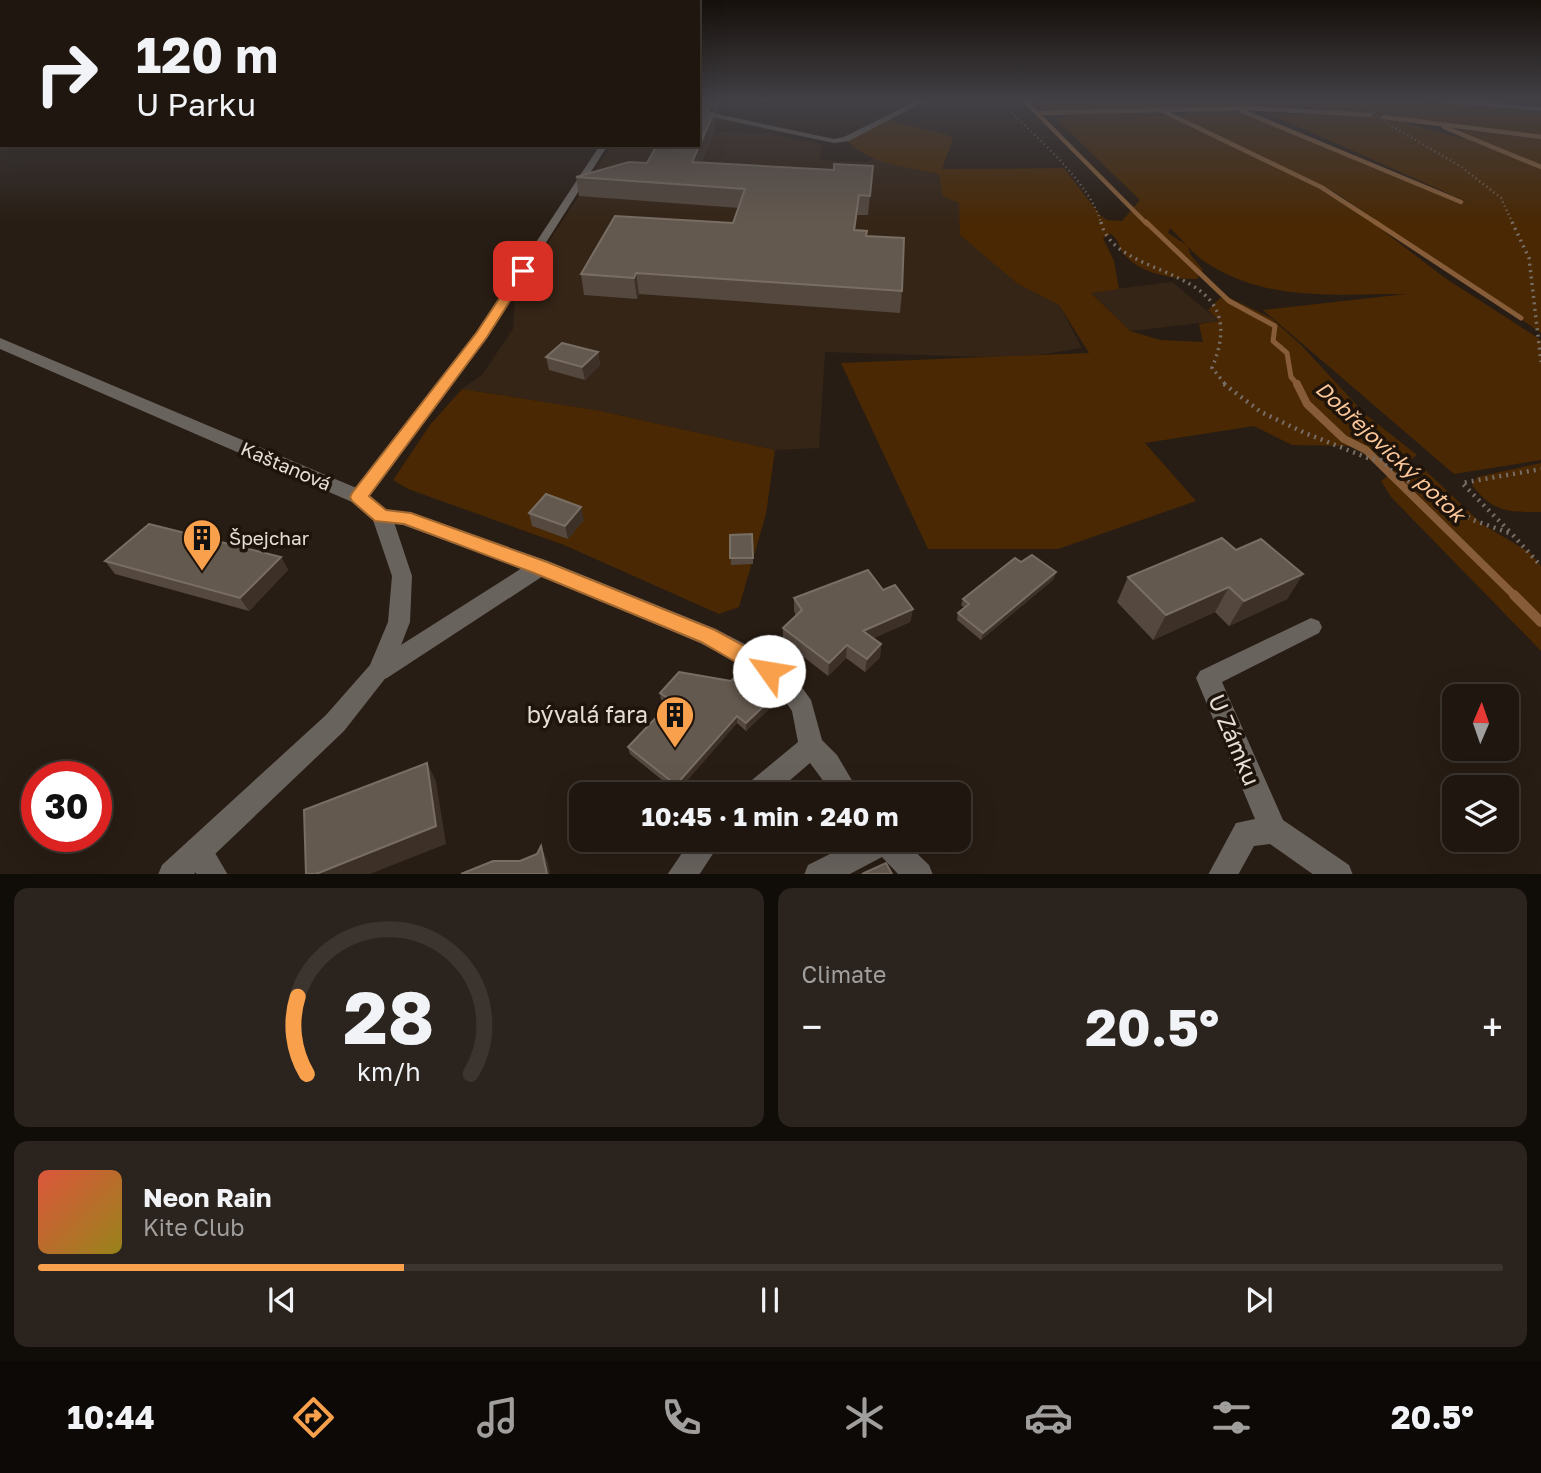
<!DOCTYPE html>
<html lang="en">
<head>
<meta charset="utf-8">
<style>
	:root { --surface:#1e160f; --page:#2b231d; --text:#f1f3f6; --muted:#a19f9e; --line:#3c352f; --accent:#f8a04b }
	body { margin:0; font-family:"Golos Text",sans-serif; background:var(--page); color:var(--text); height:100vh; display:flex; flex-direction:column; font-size:26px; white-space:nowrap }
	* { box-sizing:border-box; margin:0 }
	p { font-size:23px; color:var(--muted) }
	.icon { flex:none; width:38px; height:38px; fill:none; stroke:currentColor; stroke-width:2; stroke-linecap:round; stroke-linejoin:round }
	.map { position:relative; height:874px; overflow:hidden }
	.panel { display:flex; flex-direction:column; gap:14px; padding:14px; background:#100c08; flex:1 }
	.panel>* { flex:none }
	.banner { position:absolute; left:0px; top:0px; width:700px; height:147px; box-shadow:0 7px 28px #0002,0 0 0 2px var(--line); background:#1e160f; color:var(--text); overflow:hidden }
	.needle { width:46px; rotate:2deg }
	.fabs { position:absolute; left:1442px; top:684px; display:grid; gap:14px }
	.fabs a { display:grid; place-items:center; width:77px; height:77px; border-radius:14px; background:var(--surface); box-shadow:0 7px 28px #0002,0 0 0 2px var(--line); font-size:35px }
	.speed { position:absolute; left:21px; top:761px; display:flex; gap:14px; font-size:35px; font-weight:700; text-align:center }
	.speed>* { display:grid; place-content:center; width:91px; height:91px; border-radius:50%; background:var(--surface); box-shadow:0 7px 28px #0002,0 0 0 2px var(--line); line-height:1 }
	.speed .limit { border:10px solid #d22; background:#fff; color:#111 }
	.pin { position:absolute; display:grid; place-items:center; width:60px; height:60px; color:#fff; margin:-30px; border-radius:14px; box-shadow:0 4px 10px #0006 }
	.me { position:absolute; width:77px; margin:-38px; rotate:302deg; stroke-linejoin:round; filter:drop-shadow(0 0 5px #0008) }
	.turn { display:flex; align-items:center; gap:24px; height:147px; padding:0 21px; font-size:32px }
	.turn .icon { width:91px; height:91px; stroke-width:2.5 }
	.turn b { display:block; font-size:49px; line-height:60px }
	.big { font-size:52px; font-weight:700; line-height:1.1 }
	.panel .card { flex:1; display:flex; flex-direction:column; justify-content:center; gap:10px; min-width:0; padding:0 24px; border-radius:14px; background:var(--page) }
	.panel .dial { align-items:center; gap:0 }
	.dial svg { height:182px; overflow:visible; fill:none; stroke:var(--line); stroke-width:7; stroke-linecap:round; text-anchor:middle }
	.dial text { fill:var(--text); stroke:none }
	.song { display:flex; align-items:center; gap:21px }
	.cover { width:84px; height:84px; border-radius:10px; background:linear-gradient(135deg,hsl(10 70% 55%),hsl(50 70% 35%)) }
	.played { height:7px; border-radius:4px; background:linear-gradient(90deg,var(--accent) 25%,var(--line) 25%) }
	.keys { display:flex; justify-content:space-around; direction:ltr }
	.heat { display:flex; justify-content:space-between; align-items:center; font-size:38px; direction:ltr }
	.panel .tiles { flex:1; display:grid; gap:14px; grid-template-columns:1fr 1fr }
	.card:last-child { grid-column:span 2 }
	.trip { position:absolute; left:569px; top:782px; width:402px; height:70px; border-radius:14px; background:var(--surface); box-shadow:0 7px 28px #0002,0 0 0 2px var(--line); font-weight:700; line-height:70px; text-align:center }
	.menu { display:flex; height:112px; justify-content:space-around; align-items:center; background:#0c0906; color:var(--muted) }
	.menu .icon { width:49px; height:49px }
	.menu .on { color:var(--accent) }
	.menu b { font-size:32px; color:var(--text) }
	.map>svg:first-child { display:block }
	.built { fill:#352517 }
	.green { fill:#492803; fill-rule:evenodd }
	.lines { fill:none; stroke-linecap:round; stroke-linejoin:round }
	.stream-far3 { stroke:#865d38; stroke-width:4.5 }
	.stream-far2 { stroke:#865d38; stroke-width:5 }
	.stream-far1 { stroke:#865d38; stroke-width:8 }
	.stream { stroke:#865d38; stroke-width:10 }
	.path-far2 { stroke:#786e66; stroke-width:2.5; stroke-dasharray:1 3.5; stroke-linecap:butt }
	.path-far1 { stroke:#786e66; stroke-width:3.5; stroke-dasharray:2 4.5; stroke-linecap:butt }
	.path { stroke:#786e66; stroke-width:4.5; stroke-dasharray:2 5; stroke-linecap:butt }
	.service { fill:#69635e; fill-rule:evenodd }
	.minor { fill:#69635e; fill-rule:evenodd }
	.tertiary { fill:#69635e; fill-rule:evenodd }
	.wall { fill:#54483f }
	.shaded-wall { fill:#3c3027 }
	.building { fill:#64594f; stroke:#786e64; stroke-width:2 }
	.route { fill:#f8a04b; stroke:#a16831; stroke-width:2 }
	.labels { text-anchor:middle; stroke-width:7; stroke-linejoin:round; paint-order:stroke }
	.street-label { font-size:19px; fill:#e6dfd8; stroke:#1e140b }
	.poi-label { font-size:19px; fill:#e6dfd8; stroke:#1e140b; text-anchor:start }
	.water-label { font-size:21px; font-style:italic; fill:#fdc89b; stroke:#1e140b }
	.near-poi-label { font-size:23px; fill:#e6dfd8; stroke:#1e140b; text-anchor:end }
	.near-street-label { font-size:23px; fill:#e6dfd8; stroke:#1e140b }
</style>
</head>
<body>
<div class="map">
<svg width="1541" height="875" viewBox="0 0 1541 875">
	<rect width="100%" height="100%" fill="#281d14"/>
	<g class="built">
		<path d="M698,131l73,3 51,10 -2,16 47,2 6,-4 66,16 79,110 41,21 23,43 -62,10 -195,-6 -6,96 -44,2 -174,-39 -139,-22 20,-14 31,-46 2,-36 97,-148h86z"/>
		<path d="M1172,282l47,39 -89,10 -40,-39z"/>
	</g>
	<g class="green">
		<path d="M1028,101h395l118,11v24l-154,-18 78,21 -9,-5 -1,-5 86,10v194l-206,-141 -145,-69 -8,-6 4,-6h-133l-14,-3zM1301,106l67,10 -98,-2 202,90 -183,-75 -59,-18z"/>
		<path d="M1083,114l67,-1 23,4 98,46 49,26 48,30 77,59 96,62v120l-87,14 -191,-164 143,-16c-66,0 -137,8 -196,-29 -15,-8 -27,-25 -40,-37l-2,5 20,13 2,8 13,16 -6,9c-24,0 -58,-5 -74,-26 -5,-8 -4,-13 -12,-19l-8,4 11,23 5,28 -28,4 39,38 30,9 43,2 -4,-18 20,-3 -11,-11 12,-12 8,-1 43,21 30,27 64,69 52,41 -8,6 -61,-15 -56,-1 -38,-19 -109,17 51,58 -138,48h-130l-87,-186 248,-10 -30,-48 -41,-21 -58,-49 -1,-32 -16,-7 -4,-22c-30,-7 -73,-10 -93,-35l37,-20 65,16 5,4 -11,30 122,-1 36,47 7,5 15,1 18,-21 -83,-80 10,-5z"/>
		<path d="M462,389l139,22 174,39 -9,64 -27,93 -20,7 -155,-69 -156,-56 -15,-9 37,-55z"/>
		<path d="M1541,463v49c-32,0 -48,1 -69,-27l5,-8z"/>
		<path d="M1401,466l24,4 57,54 47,28 12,14v85l-150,-154 -10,-16z"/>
	</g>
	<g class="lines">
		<g class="stream-far3">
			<path d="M1025,101l122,123"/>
			<path d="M1163,111l158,76 57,37"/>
			<path d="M1242,111l219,91"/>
			<path d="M1039,113l208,-5 123,7"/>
			<path d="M1384,117l157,20"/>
			<path d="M1444,127l97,40"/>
		</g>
		<g class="stream-far2">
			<path d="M1146,222l83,79 46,25 -2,15 14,12 4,24 7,8"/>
			<path d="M1375,222l146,96"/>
		</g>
		<path class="stream-far1" d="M1297,384l10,20 37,35 22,11 150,147"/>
		<path class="stream" d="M1514,595l27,27"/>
		<g class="path-far2">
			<path d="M998,101c29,26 96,85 103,123"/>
			<path d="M1360,101l30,24 70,41 41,32 12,26"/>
		</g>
		<g class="path-far1">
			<path d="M1101,222c14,62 156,39 111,146l14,17"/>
			<path d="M1512,222l17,36 12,104"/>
		</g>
		<g class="path">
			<path d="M1224,384l37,28 44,21 63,25 13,2 23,19 69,41 39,14 29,32"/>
			<path d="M1509,531l-47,-48 79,-14"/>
		</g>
		<g class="service">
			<path d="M916,101h9l-76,40 -15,2 -136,-29v-4l136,29 10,-2z"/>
			<path d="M1438,101h27l76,6v4l-99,-8z"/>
			<path d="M600,145h8l-120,189 -124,167h-10l-3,-4 3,-4 123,-161z"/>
		</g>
		<g class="minor">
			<path d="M382,509l30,4 136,48 168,68 46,24 31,22 18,25 11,40 15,15 23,39h-27l-23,-31 -36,31h-32l4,-9 52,-43 -6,-31 -15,-22 -31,-22 -46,-24 -157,-67 -156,102 -8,3 -8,-3 -4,-7 4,-7 151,-96 -119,-43 -28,-4 -3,-5 3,-5z"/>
			<path d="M1311,618l8,3 3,6 -3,6 -97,49 61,138 66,45 4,10h-39l-44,-31 -16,2 -16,29h-30l28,-52 19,-4 -59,-141 4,-7z"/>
			<path d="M198,837l10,4 20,34h-31l-13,-24 4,-10z"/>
			<path d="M691,840h31l-23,35h-32z"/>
			<path d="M858,840h45l26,25 4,10h-34l-17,-18 -34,18h-44l4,-10z"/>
		</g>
		<path class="tertiary" d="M0,338l366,154 26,24 20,60 -2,46 -19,49 -47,60 -151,144h-35l4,-10 164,-150 44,-50 18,-43 4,-46 -19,-56 -21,-18 -352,-153z"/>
	</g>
	<g class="wall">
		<path d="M698,101h27l-7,11 -5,-1v2h1l1,17 -14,33 133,7 39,-4 -5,49h-11l-2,16 11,5 36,55 -2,22 -261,-19 -2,5 -53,-4 -3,-21 152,-51 6,-15 -160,-12 -3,-19 71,-14z"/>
		<path d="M598,352l2,13 -15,15 -36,-10 -3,-13z"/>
		<path d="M529,513l55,7 -16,19 -36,-13z"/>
		<path d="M730,535l23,23v6l-22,1z"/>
		<path d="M281,557l7,13 -39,41 -134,-37 -10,-13z"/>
		<path d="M1303,574l-16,25 -58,27 -14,-14 -62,28 -36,-38 11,-25z"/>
		<path d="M1054,579l-73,61 -24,-20 1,-7 7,-5 -4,-3 2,-6z"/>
		<path d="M883,590l30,19 -3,13 -37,16 8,6 -1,13 -15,15 -19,-14 -18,18 -45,-35v-13l13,-13 -2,-4v-13z"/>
		<path d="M660,693l110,15 -24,23 -9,-8 -60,69 -47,-38 -2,-7 40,-42 -7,-5z"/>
	</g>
	<g class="shaded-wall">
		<path d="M718,101h7l-7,11z"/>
		<path d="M713,103l2,27 -22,51 -1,-19 15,-50z"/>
		<path d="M636,273l3,21 -2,5 -3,-21z"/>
		<path d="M598,352l2,13 -15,15 -3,-13z"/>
		<path d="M581,507l3,13 -16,19 -3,-13z"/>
		<path d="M281,557l7,13 -39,41 -9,-13z"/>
		<path d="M1056,572l-2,7 -73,61 2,-7z"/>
		<path d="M1303,574l-16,25 -58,27 15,-25z"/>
		<path d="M1229,587l-14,25 -62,28 13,-25z"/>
		<path d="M913,609l-3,13 -49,22 2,-13z"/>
		<path d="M881,644l-1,13 -15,15 2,-13z"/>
		<path d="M847,645l-1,13 -18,18 1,-13z"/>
		<path d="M770,700v8l-24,23v-8z"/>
		<path d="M737,716v7l-60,69 -1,-7z"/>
		<path d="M427,763l9,18 10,63 -76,30h-54z"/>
		<path d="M541,846l7,17 2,11h-3z"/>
	</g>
	<g class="building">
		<path d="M698,101l15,2 -6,9 7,1 -22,49 142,8v-6l39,2 -3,30 -11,-1 -5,35 13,1 -1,5 38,2 -2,53 -266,-18 -2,5 -53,-4 34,-58 118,7 12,-34 -169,-12 53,-15 18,1 10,-18h41z"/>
		<path d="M562,343l36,9 -16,15 -36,-10z"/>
		<path d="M546,494l35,13 -16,19 -36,-13z"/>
		<path d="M149,524l132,33 -41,41 -135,-37z"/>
		<path d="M752,534l1,24h-23v-23z"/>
		<path d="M1222,538l14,12 25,-11 42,35 -59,27 -15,-14 -63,28 -38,-38z"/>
		<path d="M1032,555l24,17 -73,61 -25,-20 11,-9 -6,-5 52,-41 6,4z"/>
		<path d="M868,570l15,20 12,-5 18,24 -50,22 18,13 -14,15 -20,-14 -18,18 -46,-35 19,-18 -8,-12z"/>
		<path d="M679,672l52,9 6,-6 33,25 -24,23 -9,-7 -61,69 -48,-38 44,-46 -12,-8z"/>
		<path d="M427,763l9,63 -120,48h-10l-2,-64z"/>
		<path d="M541,846l6,28h-86l32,-13h27l17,-7z"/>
		<path d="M886,863l6,11h-30z"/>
	</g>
	<linearGradient id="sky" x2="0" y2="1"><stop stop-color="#16100b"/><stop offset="0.45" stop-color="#424045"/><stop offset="1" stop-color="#424045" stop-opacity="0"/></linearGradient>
	<rect width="1541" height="223" fill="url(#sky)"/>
	<path class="route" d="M523,268l6,3 -42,66 -118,159 17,14 25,3 136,49 168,68 62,34 3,7 -3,6 -8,3 -7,-3 -61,-35 -167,-69 -130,-49 -29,-3 -23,-20 -2,-4 2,-4 125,-161 42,-63z"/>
	<defs>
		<g id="building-pin" transform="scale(2.0125)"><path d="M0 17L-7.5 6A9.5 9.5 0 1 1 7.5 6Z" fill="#f8a04b" stroke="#1e140b"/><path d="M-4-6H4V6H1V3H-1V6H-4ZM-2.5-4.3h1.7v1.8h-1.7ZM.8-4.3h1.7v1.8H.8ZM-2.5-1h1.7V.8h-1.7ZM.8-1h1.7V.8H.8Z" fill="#111"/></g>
	</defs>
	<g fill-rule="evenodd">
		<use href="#building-pin" x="202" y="538"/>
		<use href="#building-pin" x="675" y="715"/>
	</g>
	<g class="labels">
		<g class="street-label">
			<text transform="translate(286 466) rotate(23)" y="7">Kaštanová</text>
		</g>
		<g class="poi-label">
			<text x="229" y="545">Špejchar</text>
		</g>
		<g class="water-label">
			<text transform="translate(1390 452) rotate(43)" y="7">Dobřejovický potok</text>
		</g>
		<g class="near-poi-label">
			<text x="648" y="723">bývalá fara</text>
		</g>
		<g class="near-street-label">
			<text transform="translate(1234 740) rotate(67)" y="8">U Zámku</text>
		</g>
	</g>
</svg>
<div class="fabs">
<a><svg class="needle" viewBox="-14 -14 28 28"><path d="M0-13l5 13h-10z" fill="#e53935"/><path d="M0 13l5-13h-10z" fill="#a19f9e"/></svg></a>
<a><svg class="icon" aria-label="layers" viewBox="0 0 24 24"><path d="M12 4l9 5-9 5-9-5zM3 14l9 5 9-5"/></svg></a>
</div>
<div class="speed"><div class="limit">30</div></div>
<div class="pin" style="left:523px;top:271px;background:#d93025"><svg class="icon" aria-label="arrive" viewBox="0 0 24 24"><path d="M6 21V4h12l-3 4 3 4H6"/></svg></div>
<svg class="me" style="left:769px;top:671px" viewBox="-20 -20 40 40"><circle r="19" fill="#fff"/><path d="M0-13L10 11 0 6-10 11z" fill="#f8a04b"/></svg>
<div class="trip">10:45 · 1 min · 240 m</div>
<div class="banner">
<div class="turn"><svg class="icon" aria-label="right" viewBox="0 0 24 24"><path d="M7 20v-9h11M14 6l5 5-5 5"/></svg><div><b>120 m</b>U Parku</div></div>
</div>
</div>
<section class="panel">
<div class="tiles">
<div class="card dial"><svg viewBox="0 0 100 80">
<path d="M14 69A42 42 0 1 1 86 69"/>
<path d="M14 69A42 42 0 0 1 10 35" stroke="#f8a04b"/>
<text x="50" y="56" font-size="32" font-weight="700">28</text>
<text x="50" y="72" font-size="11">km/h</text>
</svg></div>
<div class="card"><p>Climate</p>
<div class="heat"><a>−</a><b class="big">20.5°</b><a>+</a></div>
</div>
<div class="card">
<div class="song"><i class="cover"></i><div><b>Neon Rain</b><p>Kite Club</p></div></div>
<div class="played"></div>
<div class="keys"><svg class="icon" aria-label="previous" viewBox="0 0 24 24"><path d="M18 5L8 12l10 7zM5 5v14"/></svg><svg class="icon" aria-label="pause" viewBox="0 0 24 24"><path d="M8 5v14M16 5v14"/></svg><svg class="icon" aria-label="next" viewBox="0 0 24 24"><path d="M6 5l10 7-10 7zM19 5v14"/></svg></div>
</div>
</div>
</section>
<nav class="menu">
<b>10:44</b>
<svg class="icon on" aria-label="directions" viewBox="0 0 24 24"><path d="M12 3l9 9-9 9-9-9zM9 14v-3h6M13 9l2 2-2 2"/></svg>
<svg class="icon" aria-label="music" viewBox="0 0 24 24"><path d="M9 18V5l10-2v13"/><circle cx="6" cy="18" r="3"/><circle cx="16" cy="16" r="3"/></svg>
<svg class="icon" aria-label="phone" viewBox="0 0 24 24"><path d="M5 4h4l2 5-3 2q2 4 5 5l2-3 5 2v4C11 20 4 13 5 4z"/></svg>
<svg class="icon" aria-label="climate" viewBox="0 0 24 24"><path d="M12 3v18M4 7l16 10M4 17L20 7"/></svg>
<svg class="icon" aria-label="car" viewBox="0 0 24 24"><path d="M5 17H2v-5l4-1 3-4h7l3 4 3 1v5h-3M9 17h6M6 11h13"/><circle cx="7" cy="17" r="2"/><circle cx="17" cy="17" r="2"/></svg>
<svg class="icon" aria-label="filters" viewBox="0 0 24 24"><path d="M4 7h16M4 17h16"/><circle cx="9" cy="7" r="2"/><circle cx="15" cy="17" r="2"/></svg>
<b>20.5°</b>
</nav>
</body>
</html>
